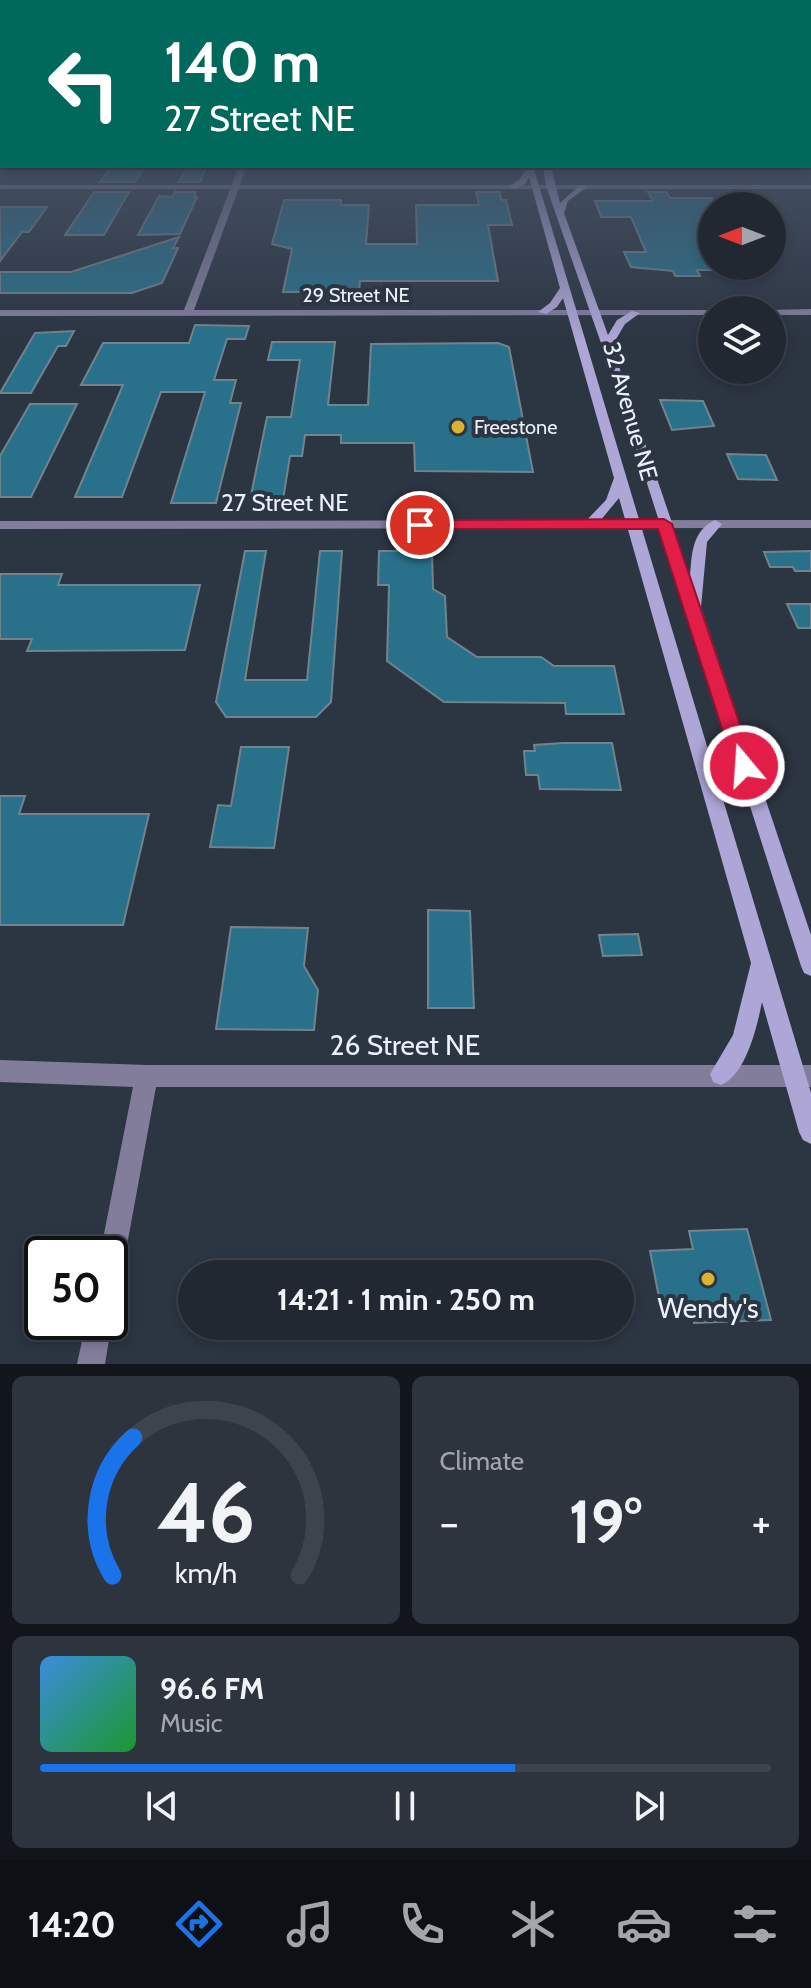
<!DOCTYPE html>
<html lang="en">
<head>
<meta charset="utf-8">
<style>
	:root { --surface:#212832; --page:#2d343e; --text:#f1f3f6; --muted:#a2a6ac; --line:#3e444d; --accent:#1a73e8 }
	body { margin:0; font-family:Cabin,sans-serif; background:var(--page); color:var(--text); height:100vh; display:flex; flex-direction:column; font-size:30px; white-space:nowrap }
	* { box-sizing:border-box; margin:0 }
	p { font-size:26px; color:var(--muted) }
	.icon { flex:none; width:44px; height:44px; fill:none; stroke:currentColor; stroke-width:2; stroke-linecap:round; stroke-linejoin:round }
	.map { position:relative; height:1364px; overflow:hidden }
	.details { display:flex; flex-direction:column; gap:12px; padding:12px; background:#12161c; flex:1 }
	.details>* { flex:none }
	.top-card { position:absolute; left:0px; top:0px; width:812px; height:168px; box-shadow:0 4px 12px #0003,0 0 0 2px var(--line); background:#00695c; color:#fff; overflow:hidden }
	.needle { width:52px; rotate:270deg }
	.controls { position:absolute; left:698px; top:192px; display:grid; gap:16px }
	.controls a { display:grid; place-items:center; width:88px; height:88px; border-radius:50%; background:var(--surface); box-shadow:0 4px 12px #0003,0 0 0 2px var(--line); font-size:40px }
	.speed { position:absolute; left:24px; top:1236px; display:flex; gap:16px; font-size:40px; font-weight:700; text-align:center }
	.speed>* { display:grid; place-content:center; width:104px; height:104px; border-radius:50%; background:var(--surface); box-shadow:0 4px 12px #0003,0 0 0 2px var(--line); line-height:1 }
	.speed .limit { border:4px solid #111; border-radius:12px; background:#fff; color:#111 }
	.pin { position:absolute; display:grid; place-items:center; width:68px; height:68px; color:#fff; margin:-34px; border:4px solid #fff; border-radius:50%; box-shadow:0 2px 8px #0007 }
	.me { position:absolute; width:88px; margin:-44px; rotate:342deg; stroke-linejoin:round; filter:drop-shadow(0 0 6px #0008) }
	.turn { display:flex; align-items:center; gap:28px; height:168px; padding:0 32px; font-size:36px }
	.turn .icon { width:104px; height:104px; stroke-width:2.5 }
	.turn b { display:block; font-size:56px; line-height:68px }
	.big { font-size:60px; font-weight:800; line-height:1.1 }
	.details .card { flex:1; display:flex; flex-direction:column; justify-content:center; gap:12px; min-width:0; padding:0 28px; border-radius:12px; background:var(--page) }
	.details .dial { align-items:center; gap:0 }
	.dial svg { height:208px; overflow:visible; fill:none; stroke:var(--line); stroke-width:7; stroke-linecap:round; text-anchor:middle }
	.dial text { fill:var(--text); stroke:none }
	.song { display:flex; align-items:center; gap:24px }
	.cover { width:96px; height:96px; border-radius:12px; background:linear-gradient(135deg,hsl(210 70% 55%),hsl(130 70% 35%)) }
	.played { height:8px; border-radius:4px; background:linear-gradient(90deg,var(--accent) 65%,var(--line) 65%) }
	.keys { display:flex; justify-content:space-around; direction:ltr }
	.heat { display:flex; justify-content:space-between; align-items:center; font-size:44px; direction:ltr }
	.details .tiles { flex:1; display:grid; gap:12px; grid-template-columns:1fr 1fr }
	.card:last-child { grid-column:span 2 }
	.trip { position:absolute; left:178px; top:1260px; width:456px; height:80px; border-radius:40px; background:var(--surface); box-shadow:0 4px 12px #0003,0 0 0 2px var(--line); font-weight:800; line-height:80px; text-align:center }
	.dock { display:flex; height:128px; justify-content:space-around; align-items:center; background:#0d1014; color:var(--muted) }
	.dock .icon { width:56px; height:56px }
	.dock .on { color:var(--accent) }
	.dock b { font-size:36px; color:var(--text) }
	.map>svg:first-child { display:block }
	.building { fill:#29718b; stroke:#71848d; stroke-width:2 }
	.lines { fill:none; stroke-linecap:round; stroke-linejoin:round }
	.minor { fill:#827d9b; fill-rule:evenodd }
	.tertiary { fill:#827d9b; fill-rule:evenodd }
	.secondary { fill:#aea6d6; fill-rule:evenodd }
	.route { fill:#e11d48; stroke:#92132f; stroke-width:2 }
	.poi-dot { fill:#dab333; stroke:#2c3542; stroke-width:3 }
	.labels { text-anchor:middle; stroke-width:8; stroke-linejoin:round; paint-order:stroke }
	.far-street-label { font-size:20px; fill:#ecf1fa; stroke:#2c3542 }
	.far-poi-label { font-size:20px; fill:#ecf1fa; stroke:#2c3542; text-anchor:start }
	.street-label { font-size:24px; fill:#ecf1fa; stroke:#2c3542 }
	.near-street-label { font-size:28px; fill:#ecf1fa; stroke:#2c3542 }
	.near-poi-label { font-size:28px; fill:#ecf1fa; stroke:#2c3542 }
</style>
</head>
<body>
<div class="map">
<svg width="811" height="1364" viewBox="0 0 811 1364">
	<rect width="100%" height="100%" fill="#2c3542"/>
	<g class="building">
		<path d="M111,166h34l-10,16h-35z"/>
		<path d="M187,167h19l-6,15h-21z"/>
		<path d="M94,192h35l-25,43h-39z"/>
		<path d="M175,192h21l-2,5h3l-17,37 -42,1 21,-39 13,1z"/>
		<path d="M476,192h24l1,8h5l6,25h-24l10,56h-138l-1,11h-76l9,-43 -20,-5 12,-44h57v5h28l-3,39h51l-1,-39h63z"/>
		<path d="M648,192h18l4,6h42l1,72h-16l3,6h-25l-2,-5 -42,-4 -7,-15h22l-15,-35h-30l-6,-16h58z"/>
		<path d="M0,207h47l-18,25h-7l-22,29z"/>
		<path d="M179,237l-6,11h5l-16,35 -30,10h-132v-21h71z"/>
		<path d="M195,325l54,1 -4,13h-18l-13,41h22l-6,23h11l-25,100h-45l34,-111h-44l-39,105h-47l48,-112h-42l22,-42h86z"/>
		<path d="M74,331l-8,15h-8l-27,47h-31l35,-60z"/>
		<path d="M272,342h63l-7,63h40l3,-61 127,-1 11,4 24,125 -118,-1 -1,-28h-73v-8h-36l-3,21h-12l-7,44h-33l17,-83h24l9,-57h-32z"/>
		<path d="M660,400l43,1 11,25 -42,4z"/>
		<path d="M30,404h47l-46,93h-31v-41z"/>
		<path d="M727,454l39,1 11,25 -39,-1z"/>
		<path d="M245,551h21l-21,129h62l13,-129h22l-11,151 -15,15h-90l-10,-15z"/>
		<path d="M379,551h53l1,38 12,7 2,41 30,20h64l13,9h60l10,48h-58l-1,-11 -121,-1 -57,-41 2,-76h-11z"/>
		<path d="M811,551v20h-16l-2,-4h-23l-6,-15z"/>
		<path d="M0,574h62l-4,11h142l-15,65 -158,1 5,-12h-32z"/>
		<path d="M787,604h24v24h-13z"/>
		<path d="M563,743h49l9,47 -81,-1 -2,-14h-12l-2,-24h11l-1,-6z"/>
		<path d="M241,747h48l-15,101 -64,-1 8,-42 13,1z"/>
		<path d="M0,796h25l-6,18h130l-26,111h-123z"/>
		<path d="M428,910l42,1 4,97h-46z"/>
		<path d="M231,927l77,1 -4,38 14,24 -4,40 -98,-1z"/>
		<path d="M638,934l4,21 -39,1 -4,-21z"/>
		<path d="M747,1229l24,91 -77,3 -3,-16 -30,1 -11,-57 43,-2 -4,-18z"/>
	</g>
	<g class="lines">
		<g class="minor">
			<path d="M239,166h8l-53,144h521h-3v5l-712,1v-6h184z"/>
			<path d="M811,309v6h-39v-5h-3z"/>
			<path d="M811,520v8l-811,1v-8z"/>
			<path d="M0,1060l147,5h664v22h-655l-33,180 -4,9 -9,4v-26h-10l33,-167 -133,-5z"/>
			<path d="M110,1316l2,6 -7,42h-28l9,-42h24z"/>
		</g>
		<rect class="tertiary" x="0" y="185" width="811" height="4"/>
		<g class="secondary">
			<path d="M525,166h8l1,3 277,924v51l-8,-4 -4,-8 -37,-130c-5,25 -16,73 -41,83l-8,-3 -3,-8 23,-39 18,-72 -132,-465 -24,29 -5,1 -7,-4 23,-24 8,-22 -51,-180 -6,9 -11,7 -8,-2 12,-9 10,-15 -31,-111 -4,7 -10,5 -7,-2 11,-7 7,-11z"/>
			<path d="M543,166h8l9,37 20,-18 7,2 -19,14 -4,12 44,122 9,-15 15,-9 8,2 -15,11 -13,22 78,230c2,-23 2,-45 25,-56l7,4 -15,18 -6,65 110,328v41l-7,-3 -3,-7 -187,-586 -68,-194z"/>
		</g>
	</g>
	<linearGradient id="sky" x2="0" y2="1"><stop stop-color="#181d24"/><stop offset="0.44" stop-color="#455165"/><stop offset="1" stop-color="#455165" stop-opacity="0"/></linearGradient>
	<rect width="811" height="341" fill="url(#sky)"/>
	<path class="route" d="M664,519l8,5 82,242 -3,6h-14l-3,-6 -76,-237h-238l-7,-4 7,-5z"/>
	<g class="poi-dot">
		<circle cx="458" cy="427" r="8"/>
		<circle cx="708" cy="1279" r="8"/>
	</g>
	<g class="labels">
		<g class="far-street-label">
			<text x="356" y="302">29 Street NE</text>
		</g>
		<g class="far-poi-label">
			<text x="474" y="434">Freestone</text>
		</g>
		<g class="street-label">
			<text transform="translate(630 411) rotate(74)" y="8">32 Avenue NE</text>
			<text x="285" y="511">27 Street NE</text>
		</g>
		<g class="near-street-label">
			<text x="405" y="1055">26 Street NE</text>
		</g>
		<g class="near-poi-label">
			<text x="708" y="1318">Wendy's</text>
		</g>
	</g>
</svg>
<div class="controls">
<a><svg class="needle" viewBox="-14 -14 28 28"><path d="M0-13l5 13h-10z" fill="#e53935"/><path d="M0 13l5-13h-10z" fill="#a2a6ac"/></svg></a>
<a><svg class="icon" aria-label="layers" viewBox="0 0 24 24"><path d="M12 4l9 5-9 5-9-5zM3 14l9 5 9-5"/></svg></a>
</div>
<div class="speed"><div class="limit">50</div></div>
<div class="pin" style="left:420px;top:525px;background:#d93025"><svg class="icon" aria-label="arrive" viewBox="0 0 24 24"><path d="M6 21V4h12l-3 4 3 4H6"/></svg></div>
<svg class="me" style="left:744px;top:766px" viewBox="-20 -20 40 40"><circle r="17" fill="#e11d48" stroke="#fff" stroke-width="3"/><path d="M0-11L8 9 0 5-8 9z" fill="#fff"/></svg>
<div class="trip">14:21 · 1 min · 250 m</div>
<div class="top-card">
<div class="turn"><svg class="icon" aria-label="left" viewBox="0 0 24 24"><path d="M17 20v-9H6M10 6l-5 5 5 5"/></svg><div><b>140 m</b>27 Street NE</div></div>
</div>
</div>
<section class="details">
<div class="tiles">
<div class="card dial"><svg viewBox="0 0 100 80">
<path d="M14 69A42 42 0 1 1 86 69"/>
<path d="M14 69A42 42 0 0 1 22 16" stroke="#1a73e8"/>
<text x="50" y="56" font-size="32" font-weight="700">46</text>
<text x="50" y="72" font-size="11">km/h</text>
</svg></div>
<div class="card"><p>Climate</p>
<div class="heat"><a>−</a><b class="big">19°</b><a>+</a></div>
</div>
<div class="card">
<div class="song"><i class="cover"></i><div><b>96.6 FM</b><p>Music</p></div></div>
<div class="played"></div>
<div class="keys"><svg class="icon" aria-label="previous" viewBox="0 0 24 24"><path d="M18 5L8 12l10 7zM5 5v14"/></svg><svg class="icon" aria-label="pause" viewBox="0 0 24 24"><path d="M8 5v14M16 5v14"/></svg><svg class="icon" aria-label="next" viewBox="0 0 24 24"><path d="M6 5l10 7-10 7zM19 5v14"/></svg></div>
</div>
</div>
</section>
<nav class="dock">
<b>14:20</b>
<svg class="icon on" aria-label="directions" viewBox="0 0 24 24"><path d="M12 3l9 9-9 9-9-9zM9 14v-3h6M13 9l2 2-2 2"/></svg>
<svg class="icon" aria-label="music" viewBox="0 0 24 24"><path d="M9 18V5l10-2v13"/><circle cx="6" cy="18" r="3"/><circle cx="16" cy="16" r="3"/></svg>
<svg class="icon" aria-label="phone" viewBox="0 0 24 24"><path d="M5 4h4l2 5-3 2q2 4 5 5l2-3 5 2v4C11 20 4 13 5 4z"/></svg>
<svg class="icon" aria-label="climate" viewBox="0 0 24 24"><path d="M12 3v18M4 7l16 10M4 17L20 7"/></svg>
<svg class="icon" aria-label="car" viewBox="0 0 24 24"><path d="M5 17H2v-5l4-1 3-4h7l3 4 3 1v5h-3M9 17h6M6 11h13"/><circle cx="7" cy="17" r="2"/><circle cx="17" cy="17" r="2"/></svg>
<svg class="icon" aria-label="filters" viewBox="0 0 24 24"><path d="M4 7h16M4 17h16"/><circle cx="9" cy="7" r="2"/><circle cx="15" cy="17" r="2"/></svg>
</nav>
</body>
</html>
